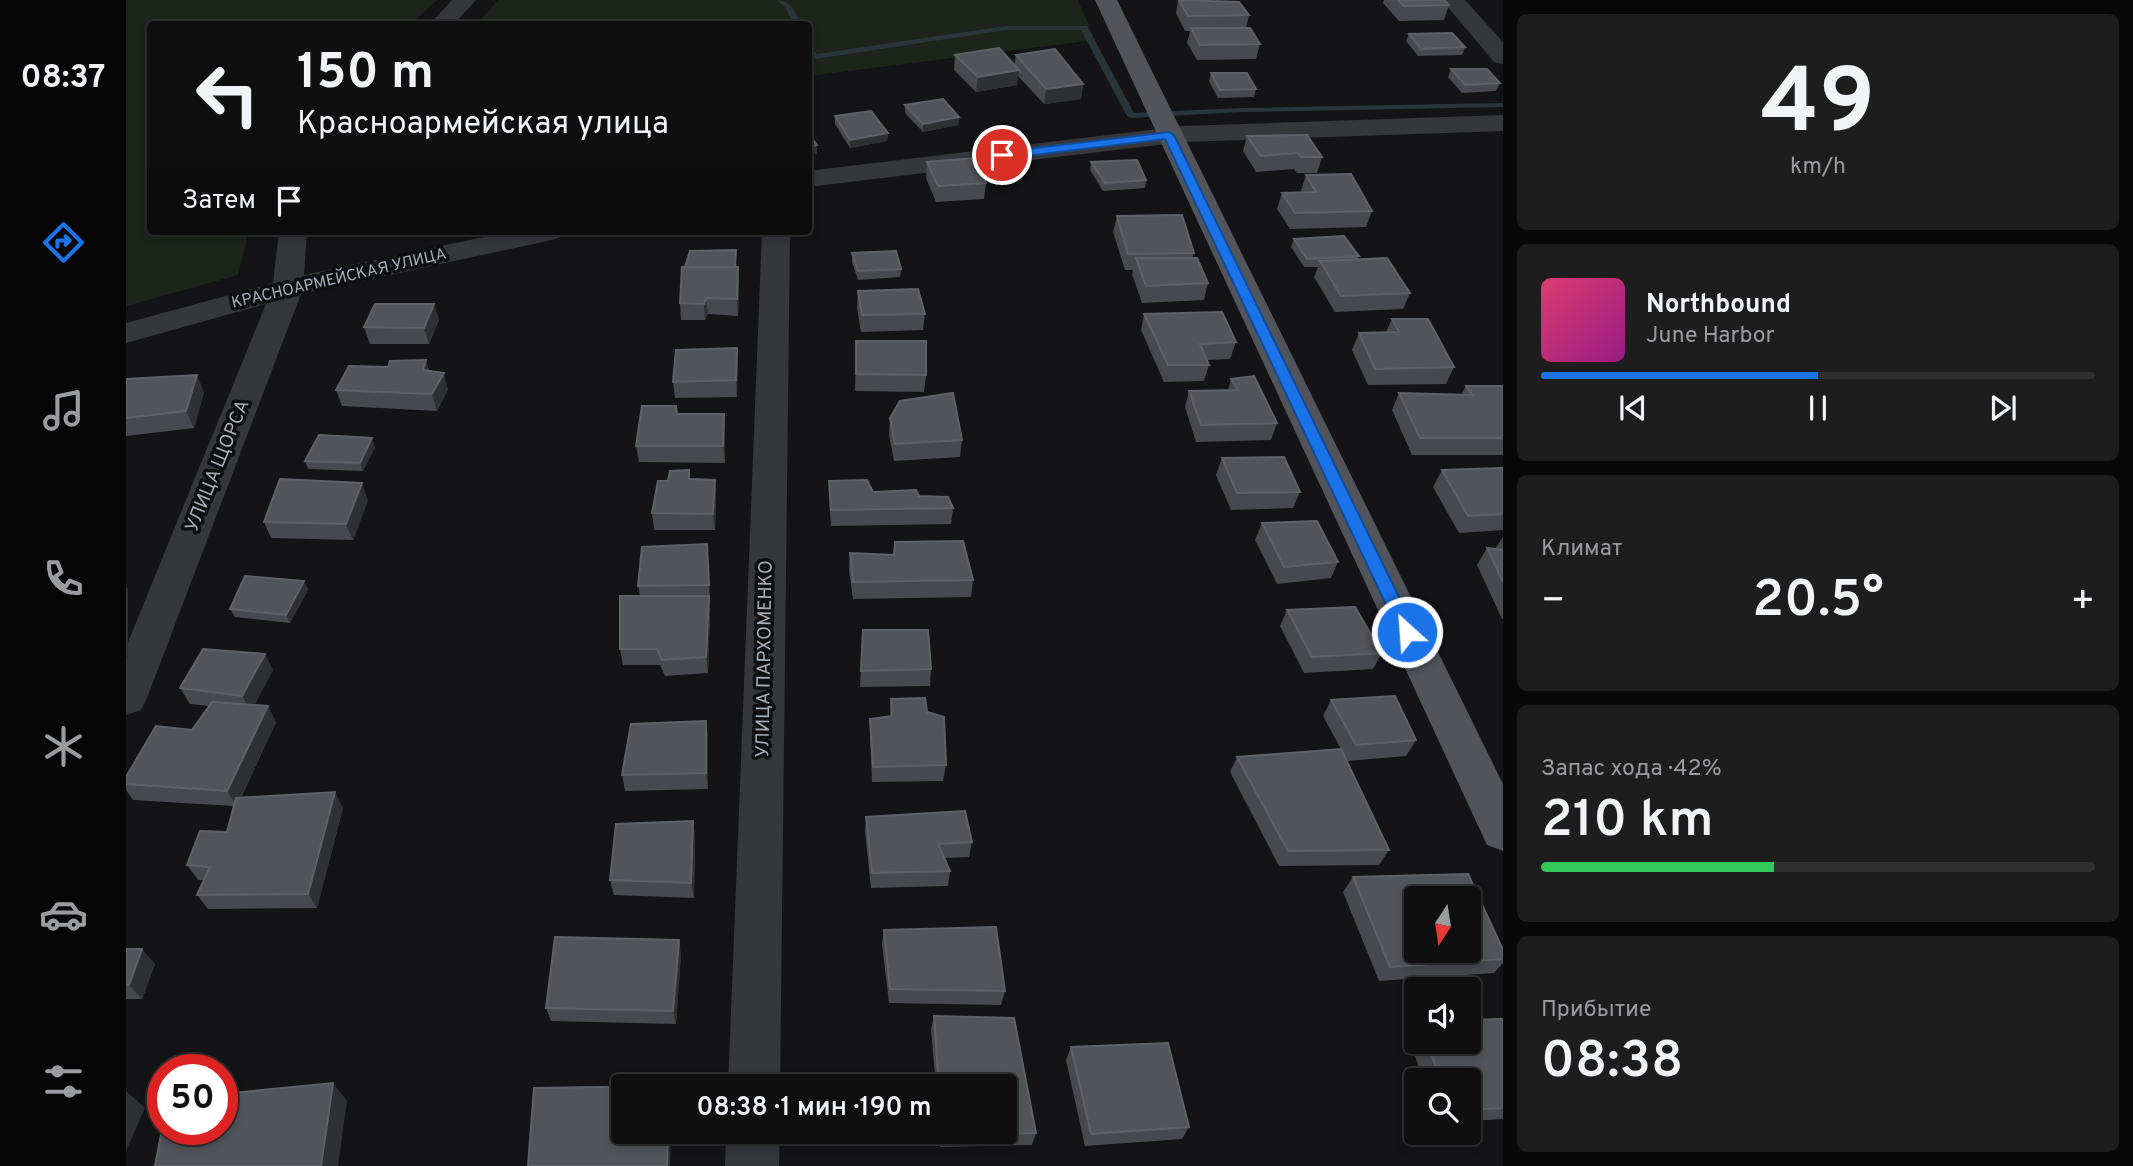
<!DOCTYPE html>
<html lang="ru">
<meta charset="utf-8">
<style>
:root{--surface:#0f0f10;--page:#1d1d1e;--text:#f1f3f6;--muted:#9b9c9f;--line:#2f2f30;--accent:#1a73e8}
body{margin:0;font-family:Overpass,sans-serif;background:var(--page);color:var(--text);height:100vh;display:flex;flex-direction:column;font-size:26px;white-space:nowrap}
*{box-sizing:border-box;margin:0}
p{font-size:23px;color:var(--muted)}
.icon{flex:none;width:38px;height:38px;fill:none;stroke:currentColor;stroke-width:2;stroke-linecap:round;stroke-linejoin:round}
.map{position:relative;flex:1;overflow:hidden}
.drawer{display:flex;flex-direction:column;gap:14px;padding:14px;background:#080809;width:630px}
.drawer>*{flex:none}
.hud{position:absolute;left:21px;top:21px;width:665px;height:214px;border-radius:7px;box-shadow:0 4px 10px #0003,0 0 0 2px var(--line);background:#0f0f10;color:var(--text);overflow:hidden}
.needle{width:46px;rotate:192deg}
.buttons{position:absolute;left:1278px;top:886px;display:grid;gap:14px}
.buttons a{display:grid;place-items:center;width:77px;height:77px;border-radius:7px;background:var(--surface);box-shadow:0 4px 10px #0003,0 0 0 2px var(--line);font-size:35px}
.speed{position:absolute;left:21px;top:1054px;display:flex;gap:14px;font-size:35px;font-weight:700;text-align:center}
.speed>*{display:grid;place-content:center;width:91px;height:91px;border-radius:50%;background:var(--surface);box-shadow:0 4px 10px #0003,0 0 0 2px var(--line);line-height:1}
.speed .limit{border:10px solid #d22;background:#fff;color:#111}
.pin{position:absolute;display:grid;place-items:center;width:60px;height:60px;color:#fff;margin:-30px;border:4px solid #fff;border-radius:50%;box-shadow:0 2px 7px #0007}
.me{position:absolute;width:77px;margin:-38px;rotate:334deg;stroke-linejoin:round;filter:drop-shadow(0 0 5px #0008)}
.turn{display:flex;align-items:center;gap:24px;height:147px;padding:0 35px;font-size:32px}
.turn .icon{width:91px;height:91px;stroke-width:2.5}
.turn b{display:block;font-size:49px;line-height:60px}
.then{display:flex;align-items:center;height:66px;padding:0 35px;background:#0003;gap:14px;font-size:26px}
.big{font-size:52px;font-weight:600;line-height:1.1}
.drawer .widget{flex:1;display:flex;flex-direction:column;justify-content:center;gap:10px;min-width:0;padding:0 24px;border-radius:10px;background:var(--page)}
.drawer .dial{align-items:center;gap:0}
.dial b{font-size:91px;line-height:1}
.song{display:flex;align-items:center;gap:21px}
.cover{width:84px;height:84px;border-radius:10px;background:linear-gradient(135deg,hsl(340 70% 55%),hsl(310 70% 35%))}
.played{height:7px;border-radius:4px;background:linear-gradient(90deg,var(--accent) 50%,var(--line) 50%)}
.keys{display:flex;justify-content:space-around;direction:ltr}
.heat{display:flex;justify-content:space-between;align-items:center;font-size:38px;direction:ltr}
.charge{height:10px;border-radius:5px;background:linear-gradient(90deg,#34c759 42%,var(--line) 0)}
.trip{position:absolute;left:485px;top:1074px;width:406px;height:70px;border-radius:7px;background:var(--surface);box-shadow:0 4px 10px #0003,0 0 0 2px var(--line);font-weight:600;line-height:70px;text-align:center}
main{display:flex;flex:1;min-height:0}
.menu{display:flex;flex-direction:column;width:126px;justify-content:space-around;align-items:center;background:#060606;color:var(--muted)}
.menu .icon{width:49px;height:49px}
.menu .selected{color:var(--accent)}
.menu b{font-size:32px;color:var(--text)}
.map>svg:first-child{display:block}
.green{fill:#1c241c}
.lines{fill:none;stroke-linecap:round;stroke-linejoin:round}
.stream{fill:#2a353a;fill-rule:evenodd}
.minor{fill:#35373b;fill-rule:evenodd}
.major{fill:#51545a;fill-rule:evenodd}
.wall{fill:#47494e}
.shaded-wall{fill:#2e3033}
.building{fill:#515459;stroke:#5e6268;stroke-width:2;fill-rule:evenodd}
.route{fill:#1a73e8;stroke:#114b97;stroke-width:2}
.labels{text-anchor:middle;dominant-baseline:central;stroke-width:7;stroke-linejoin:round;paint-order:stroke}
.far-street-label{font-size:16px;fill:#a5adb7;stroke:#0f0f11}
.street-label{font-size:19px;fill:#a5adb7;stroke:#0f0f11}
</style>
<main>
<nav class="menu">
<b>08:37</b>
<svg class="icon selected" aria-label="directions" viewBox="0 0 24 24"><path d="M12 3l9 9-9 9-9-9zM9 14v-3h6M13 9l2 2-2 2"/></svg>
<svg class="icon" aria-label="music" viewBox="0 0 24 24"><path d="M9 18V5l10-2v13"/><circle cx="6" cy="18" r="3"/><circle cx="16" cy="16" r="3"/></svg>
<svg class="icon" aria-label="phone" viewBox="0 0 24 24"><path d="M5 4h4l2 5-3 2q2 4 5 5l2-3 5 2v4C11 20 4 13 5 4z"/></svg>
<svg class="icon" aria-label="climate" viewBox="0 0 24 24"><path d="M12 3v18M4 7l16 10M4 17L20 7"/></svg>
<svg class="icon" aria-label="car" viewBox="0 0 24 24"><path d="M5 17H2v-5l4-1 3-4h7l3 4 3 1v5h-3M9 17h6M6 11h13"/><circle cx="7" cy="17" r="2"/><circle cx="17" cy="17" r="2"/></svg>
<svg class="icon" aria-label="filters" viewBox="0 0 24 24"><path d="M4 7h16M4 17h16"/><circle cx="9" cy="7" r="2"/><circle cx="15" cy="17" r="2"/></svg>
</nav>
<div class="map">
<svg width="1377" height="1166" viewBox="0 0 1377 1166">
<rect width="100%" height="100%" fill="#141416"/>
<!-- green -->
<g class="green">
<polygon points="0,0 311,0 285,24 24,24 24,231 123,231 112,275 0,306"/>
<polygon points="372,0 952,0 969,40 683,76 682,24 351,24"/>
</g>
<g class="lines">
<!-- stream -->
<g class="stream">
<path d="M650,0C665,0 670,12 674,24H668L659,7Z"/>
<polygon points="880,26 961,26 1008,113 1115,108 1377,103 1377,107 1115,112 1005,118 1001,116 955,30 880,30 689,59 682,53 682,44 691,54"/>
</g>
<!-- minor -->
<g class="minor">
<polygon points="326,0 350,0 328,24 304,24"/>
<polygon points="1316,0 1339,0 1377,42 1377,64 1368,62"/>
<polygon points="1377,115 1377,131 1057,142 682,187 682,171 1057,126"/>
<polygon points="153,231 181,231 178,275 386,231 440,231 436,237 426,240 175,294 21,698 15,710 0,715 0,647 140,304 0,343 0,323 147,283"/>
<polygon points="636,231 664,231 654,1087 602,1087"/>
<polygon points="600,1132 654,1132 653,1166 599,1166"/>
</g>
<!-- major -->
<polygon class="major" points="969,0 991,0 1377,784 1377,851 1361,845"/>
</g>
<!-- wall -->
<g class="wall">
<polygon points="1052,0 1079,0 1123,15 1120,28 1134,44 1130,59 1071,60 1061,43 1064,31 1059,31 1050,13"/>
<polygon points="1258,0 1318,0 1323,5 1318,20 1273,21 1257,3"/>
<polygon points="1283,34 1339,47 1336,55 1292,56 1280,41"/>
<polygon points="829,55 888,65 890,55 957,84 955,99 918,104 892,76 891,85 850,92 828,70"/>
<polygon points="1325,69 1374,83 1370,91 1336,93 1322,77"/>
<polygon points="1085,73 1130,89 1128,97 1092,98 1083,81"/>
<polygon points="779,105 833,117 832,125 797,132 779,113"/>
<polygon points="709,116 762,133 761,141 724,148 709,124"/>
<polygon points="1121,136 1196,157 1191,173 1171,173 1168,169 1130,172 1117,151"/>
<polygon points="801,162 860,183 858,199 810,202 800,178"/>
<polygon points="965,162 1020,180 1019,188 977,191 964,170"/>
<polygon points="1180,175 1246,211 1240,227 1164,229 1151,209 1156,193 1176,192 1175,191"/>
<polygon points="991,216 1068,253 1066,258 1082,283 1078,300 1016,303 1006,274 1007,270 999,270 987,232"/>
<polygon points="1168,239 1233,256 1232,259 1284,293 1277,309 1209,312 1188,277 1192,267 1178,267 1165,247"/>
<polygon points="610,250 610,267 612,267 613,284 612,316 582,314 579,320 555,320 554,303 559,267"/>
<polygon points="726,253 775,269 774,277 732,280 726,262"/>
<polygon points="732,291 799,314 797,330 735,332 731,308"/>
<polygon points="308,304 313,320 303,344 244,344 238,327"/>
<polygon points="1018,314 1110,342 1104,359 1081,360 1083,365 1078,381 1038,382 1015,330"/>
<polygon points="1266,319 1328,367 1320,384 1242,385 1226,350 1233,333 1260,332"/>
<polygon points="730,341 800,375 798,392 729,391"/>
<polygon points="611,348 611,397 549,398 547,382"/>
<polygon points="300,360 303,371 322,389 311,411 216,406 210,390 262,367"/>
<polygon points="0,379 78,392 68,428 0,436"/>
<polygon points="1105,379 1151,423 1145,440 1070,442 1059,407 1063,391 1102,390"/>
<polygon points="1340,386 1377,386 1377,455 1286,455 1266,410 1273,393 1335,395"/>
<polygon points="551,414 598,414 599,431 599,463 513,462 510,446"/>
<polygon points="764,418 836,440 834,457 768,461 763,435"/>
<polygon points="249,447 237,471 182,469 179,461"/>
<polygon points="1096,458 1174,492 1167,508 1105,510 1090,475"/>
<polygon points="1377,468 1377,530 1333,533 1307,487 1316,470"/>
<polygon points="563,470 564,479 589,480 590,497 589,530 528,530 526,513 542,481"/>
<polygon points="703,481 747,492 793,496 827,508 825,524 705,526 703,498"/>
<polygon points="242,500 227,540 145,538 138,522"/>
<polygon points="1136,523 1212,562 1205,578 1151,584 1129,540"/>
<polygon points="1377,537 1377,619 1376,619 1351,565 1361,548 1369,549"/>
<polygon points="724,553 847,580 845,597 727,599 723,570"/>
<polygon points="582,561 584,601 583,601 584,612 582,673 539,676 534,665 497,665 494,649 514,596 512,586"/>
<polygon points="178,581 182,590 164,623 109,617 104,609"/>
<polygon points="1161,610 1256,653 1247,669 1178,673 1154,626"/>
<polygon points="737,630 805,669 804,686 734,687"/>
<polygon points="147,670 128,705 150,722 115,798 217,808 191,908 82,909 71,895 78,880 72,880 61,865 101,832 108,806 7,800 0,790 0,777 66,730 83,706 64,704 54,688"/>
<polygon points="765,699 801,712 820,765 817,781 746,782 744,735 744,719 764,716"/>
<polygon points="1205,700 1290,740 1280,756 1221,761 1263,850 1253,865 1153,866 1104,772 1111,757 1215,749 1197,716"/>
<polygon points="580,721 582,737 582,789 499,791 496,775"/>
<polygon points="740,817 846,842 843,857 818,858 824,871 822,886 745,888 739,832"/>
<polygon points="567,821 569,837 568,898 488,895 484,880"/>
<polygon points="1227,877 1377,950 1377,963 1368,973 1253,981 1217,892"/>
<polygon points="758,930 879,991 875,1005 763,1003 756,944"/>
<polygon points="0,949 29,964 16,999 0,999"/>
<polygon points="555,954 550,1024 425,1021 420,1008"/>
<polygon points="808,1016 888,1018 910,1133 906,1145 814,1147 813,1132 878,1132 878,1087 810,1087 805,1030"/>
<polygon points="1377,1019 1377,1119 1342,1121 1342,1080 1298,1080 1281,1035 1290,1025 1290,1041 1342,1041"/>
<polygon points="945,1047 1063,1127 1056,1139 959,1146 940,1060"/>
</g>
<!-- shaded-wall -->
<g class="shaded-wall">
<polygon points="893,70 891,85 850,92 852,77"/>
<polygon points="957,84 955,99 918,104 920,89"/>
<polygon points="833,117 832,125 797,132 797,124"/>
<polygon points="762,133 761,141 724,148 724,140"/>
<polygon points="691,145 691,154 682,155 682,147"/>
<polygon points="612,267 613,284 612,316 611,299"/>
<polygon points="580,298 582,314 579,320 578,304"/>
<polygon points="308,304 313,320 303,344 298,328"/>
<polygon points="611,348 612,365 611,397 610,380"/>
<polygon points="300,360 305,377 297,370"/>
<polygon points="318,373 322,389 311,411 306,394"/>
<polygon points="71,375 78,392 68,428 60,411"/>
<polygon points="598,414 599,431 599,463 597,446"/>
<polygon points="246,438 249,447 237,471 234,463"/>
<polygon points="589,480 590,497 589,530 587,514"/>
<polygon points="236,483 242,500 227,540 220,524"/>
<polygon points="178,581 182,590 164,623 160,615"/>
<polygon points="0,586 2,589 2,657 0,658"/>
<polygon points="583,596 584,612 582,673 580,657"/>
<polygon points="139,654 147,670 125,712 116,696"/>
<polygon points="142,706 150,722 111,806 101,791"/>
<polygon points="580,721 582,737 582,789 580,773"/>
<polygon points="209,792 217,808 191,908 182,894"/>
<polygon points="567,821 569,837 568,898 565,883"/>
<polygon points="553,940 555,954 550,1024 547,1011"/>
<polygon points="16,949 29,964 16,999 3,985"/>
<polygon points="207,1083 221,1101 212,1166 195,1166"/>
<polygon points="0,1091 19,1108 0,1151"/>
<polygon points="542,1132 545,1132 544,1166 541,1166"/>
</g>
<!-- building -->
<g class="building">
<polygon points="1053,0 1113,2 1123,15 1062,16"/>
<polygon points="1272,0 1318,0 1323,5 1278,6"/>
<polygon points="1065,28 1124,28 1134,44 1074,45"/>
<polygon points="1326,33 1339,47 1295,49 1283,34"/>
<polygon points="873,48 893,70 852,77 829,55"/>
<polygon points="929,49 957,84 920,89 890,55"/>
<polygon points="1325,69 1361,69 1374,83 1339,85"/>
<polygon points="1085,73 1121,73 1130,89 1094,90"/>
<polygon points="817,99 833,117 797,124 779,105"/>
<polygon points="745,111 762,133 724,140 709,116"/>
<polygon points="682,134 691,145 682,147"/>
<polygon points="1181,135 1196,157 1175,157 1172,153 1135,156 1121,136"/>
<polygon points="851,158 860,183 812,186 801,162"/>
<polygon points="1011,160 1020,180 979,183 965,162"/>
<polygon points="1225,174 1246,211 1169,213 1156,193 1190,192 1180,175"/>
<polygon points="1056,215 1068,253 1002,254 991,216"/>
<polygon points="1218,236 1233,256 1181,259 1168,239"/>
<polygon points="610,250 609,267 559,267 564,251"/>
<polygon points="770,251 775,269 732,271 726,253"/>
<polygon points="1010,258 1071,258 1082,283 1020,286"/>
<polygon points="1261,258 1284,293 1215,296 1194,261"/>
<polygon points="556,267 612,267 611,299 580,298 578,304 554,303"/>
<polygon points="792,289 799,314 736,315 732,291"/>
<polygon points="249,304 308,304 298,328 238,327"/>
<polygon points="1096,312 1110,342 1074,344 1083,365 1042,365 1018,314"/>
<polygon points="1266,319 1302,319 1328,367 1249,369 1233,333 1273,332"/>
<polygon points="730,341 800,341 800,375 730,374"/>
<polygon points="611,348 610,380 547,382 550,350"/>
<polygon points="300,360 297,370 318,373 306,394 210,390 223,366 262,367 264,361"/>
<polygon points="71,375 60,411 0,418 0,379"/>
<polygon points="1128,376 1151,423 1075,425 1063,391 1112,390 1105,379"/>
<polygon points="1340,386 1377,386 1377,438 1294,438 1273,393 1346,395"/>
<polygon points="827,393 836,440 769,444 764,418 774,401"/>
<polygon points="516,406 550,406 551,414 598,414 597,446 510,446"/>
<polygon points="193,435 246,438 234,463 179,461"/>
<polygon points="1158,457 1174,492 1111,493 1096,458"/>
<polygon points="1377,468 1377,514 1342,516 1316,470"/>
<polygon points="563,470 563,479 589,480 587,514 526,513 532,481 542,481 544,471"/>
<polygon points="154,479 236,483 220,524 138,522"/>
<polygon points="741,480 747,492 790,490 793,496 822,497 827,508 705,510 703,481"/>
<polygon points="1191,521 1212,562 1158,567 1136,523"/>
<polygon points="837,541 847,580 727,582 724,553 768,555 769,542"/>
<polygon points="581,544 583,585 512,586 516,547"/>
<polygon points="1361,548 1377,550 1377,582"/>
<polygon points="119,576 178,581 160,615 104,609"/>
<polygon points="494,596 583,596 580,657 536,660 531,649 494,649"/>
<polygon points="1229,607 1256,653 1186,657 1161,610"/>
<polygon points="737,630 802,630 805,669 735,671"/>
<polygon points="77,649 139,654 116,696 54,688"/>
<polygon points="1269,696 1290,740 1230,745 1205,700"/>
<polygon points="799,698 801,712 818,717 820,765 747,767 744,719 766,716 765,699"/>
<polygon points="86,702 142,706 101,791 0,784 0,777 30,726 66,730"/>
<polygon points="580,721 580,773 496,775 505,724"/>
<polygon points="1215,749 1263,850 1162,851 1111,757"/>
<polygon points="209,792 182,894 71,895 84,867 61,865 74,831 101,832 110,798"/>
<polygon points="839,811 846,842 812,844 824,871 746,873 740,817"/>
<polygon points="567,821 565,883 484,880 490,824"/>
<path d="M1342,874L1377,950V959L1264,967L1227,877ZM1290,898H1342V950H1290Z"/>
<polygon points="870,927 879,991 764,989 758,930"/>
<polygon points="429,937 553,940 547,1011 420,1008"/>
<polygon points="0,949 16,949 3,985 0,985"/>
<polygon points="808,1016 888,1018 910,1133 817,1135 816,1132 878,1132 878,1087 813,1087"/>
<polygon points="1377,1019 1377,1108 1342,1110 1342,1080 1315,1080 1300,1041 1342,1041 1342,1020"/>
<polygon points="1042,1043 1063,1127 965,1134 945,1047"/>
<polygon points="207,1083 195,1166 29,1166 37,1124 37,1129 96,1129 96,1094"/>
<polygon points="543,1086 543,1087 497,1087 497,1132 542,1132 541,1166 402,1166 408,1088"/>
</g>
<!-- route -->
<polygon class="route" points="1043,132 1048,135 1290,632 1287,636 1276,636 1273,632 1039,139 876,159 871,155 876,152"/>
<g class="labels">
<!-- far-street labels -->
<g class="far-street-label">
<text transform="translate(213 279) rotate(-13)">КРАСНОАРМЕЙСКАЯ УЛИЦА</text>
</g>
<!-- street labels -->
<g class="street-label">
<text transform="translate(92 466) rotate(-68)">УЛИЦА ЩОРСА</text>
<text transform="translate(639 659) rotate(-89)">УЛИЦА ПАРХОМЕНКО</text>
</g>
</g>
</svg>
<div class="buttons">
<a><svg class="needle" viewBox="-14 -14 28 28"><path d="M0-13l5 13h-10z" fill="#e53935"/><path d="M0 13l5-13h-10z" fill="#9b9c9f"/></svg></a>
<a><svg class="icon" aria-label="sound" viewBox="0 0 24 24"><path d="M4 9h4l5-4v14l-5-4H4zM17 9q2 3 0 6"/></svg></a>
<a><svg class="icon" aria-label="search" viewBox="0 0 24 24"><circle cx="10" cy="10" r="6"/><path d="M15 15l6 6"/></svg></a>
</div>
<div class="speed"><div class="limit">50</div></div>
<div class="pin" style="left:876px;top:155px;background:#d93025"><svg class="icon" aria-label="arrive" viewBox="0 0 24 24"><path d="M6 21V4h12l-3 4 3 4H6"/></svg></div>
<svg class="me" style="left:1281px;top:632px" viewBox="-20 -20 40 40"><circle r="17" fill="#1a73e8" stroke="#fff" stroke-width="3"/><path d="M0-11L8 9 0 5-8 9z" fill="#fff"/></svg>
<div class="trip">08:38 · 1 мин · 190 m</div>
<div class="hud">
<div class="turn"><svg class="icon" aria-label="left" viewBox="0 0 24 24"><path d="M17 20v-9H6M10 6l-5 5 5 5"/></svg><div><b>150 m</b>Красноармейская улица</div></div>
<div class="then">Затем<svg class="icon" aria-label="arrive" viewBox="0 0 24 24"><path d="M6 21V4h12l-3 4 3 4H6"/></svg></div>
</div>
</div>
<section class="drawer">
<div class="widget dial"><b>49</b><p>km/h</p></div>
<div class="widget">
<div class="song"><i class="cover"></i><div><b>Northbound</b><p>June Harbor</p></div></div>
<div class="played"></div>
<div class="keys"><svg class="icon" aria-label="previous" viewBox="0 0 24 24"><path d="M18 5L8 12l10 7zM5 5v14"/></svg><svg class="icon" aria-label="pause" viewBox="0 0 24 24"><path d="M8 5v14M16 5v14"/></svg><svg class="icon" aria-label="next" viewBox="0 0 24 24"><path d="M6 5l10 7-10 7zM19 5v14"/></svg></div>
</div>
<div class="widget"><p>Климат</p>
<div class="heat"><a>−</a><b class="big">20.5°</b><a>+</a></div>
</div>
<div class="widget"><p>Запас хода · 42%</p><b class="big">210 km</b><div class="charge"></div></div>
<div class="widget"><p>Прибытие</p><b class="big">08:38</b></div>
</section>
</main>
